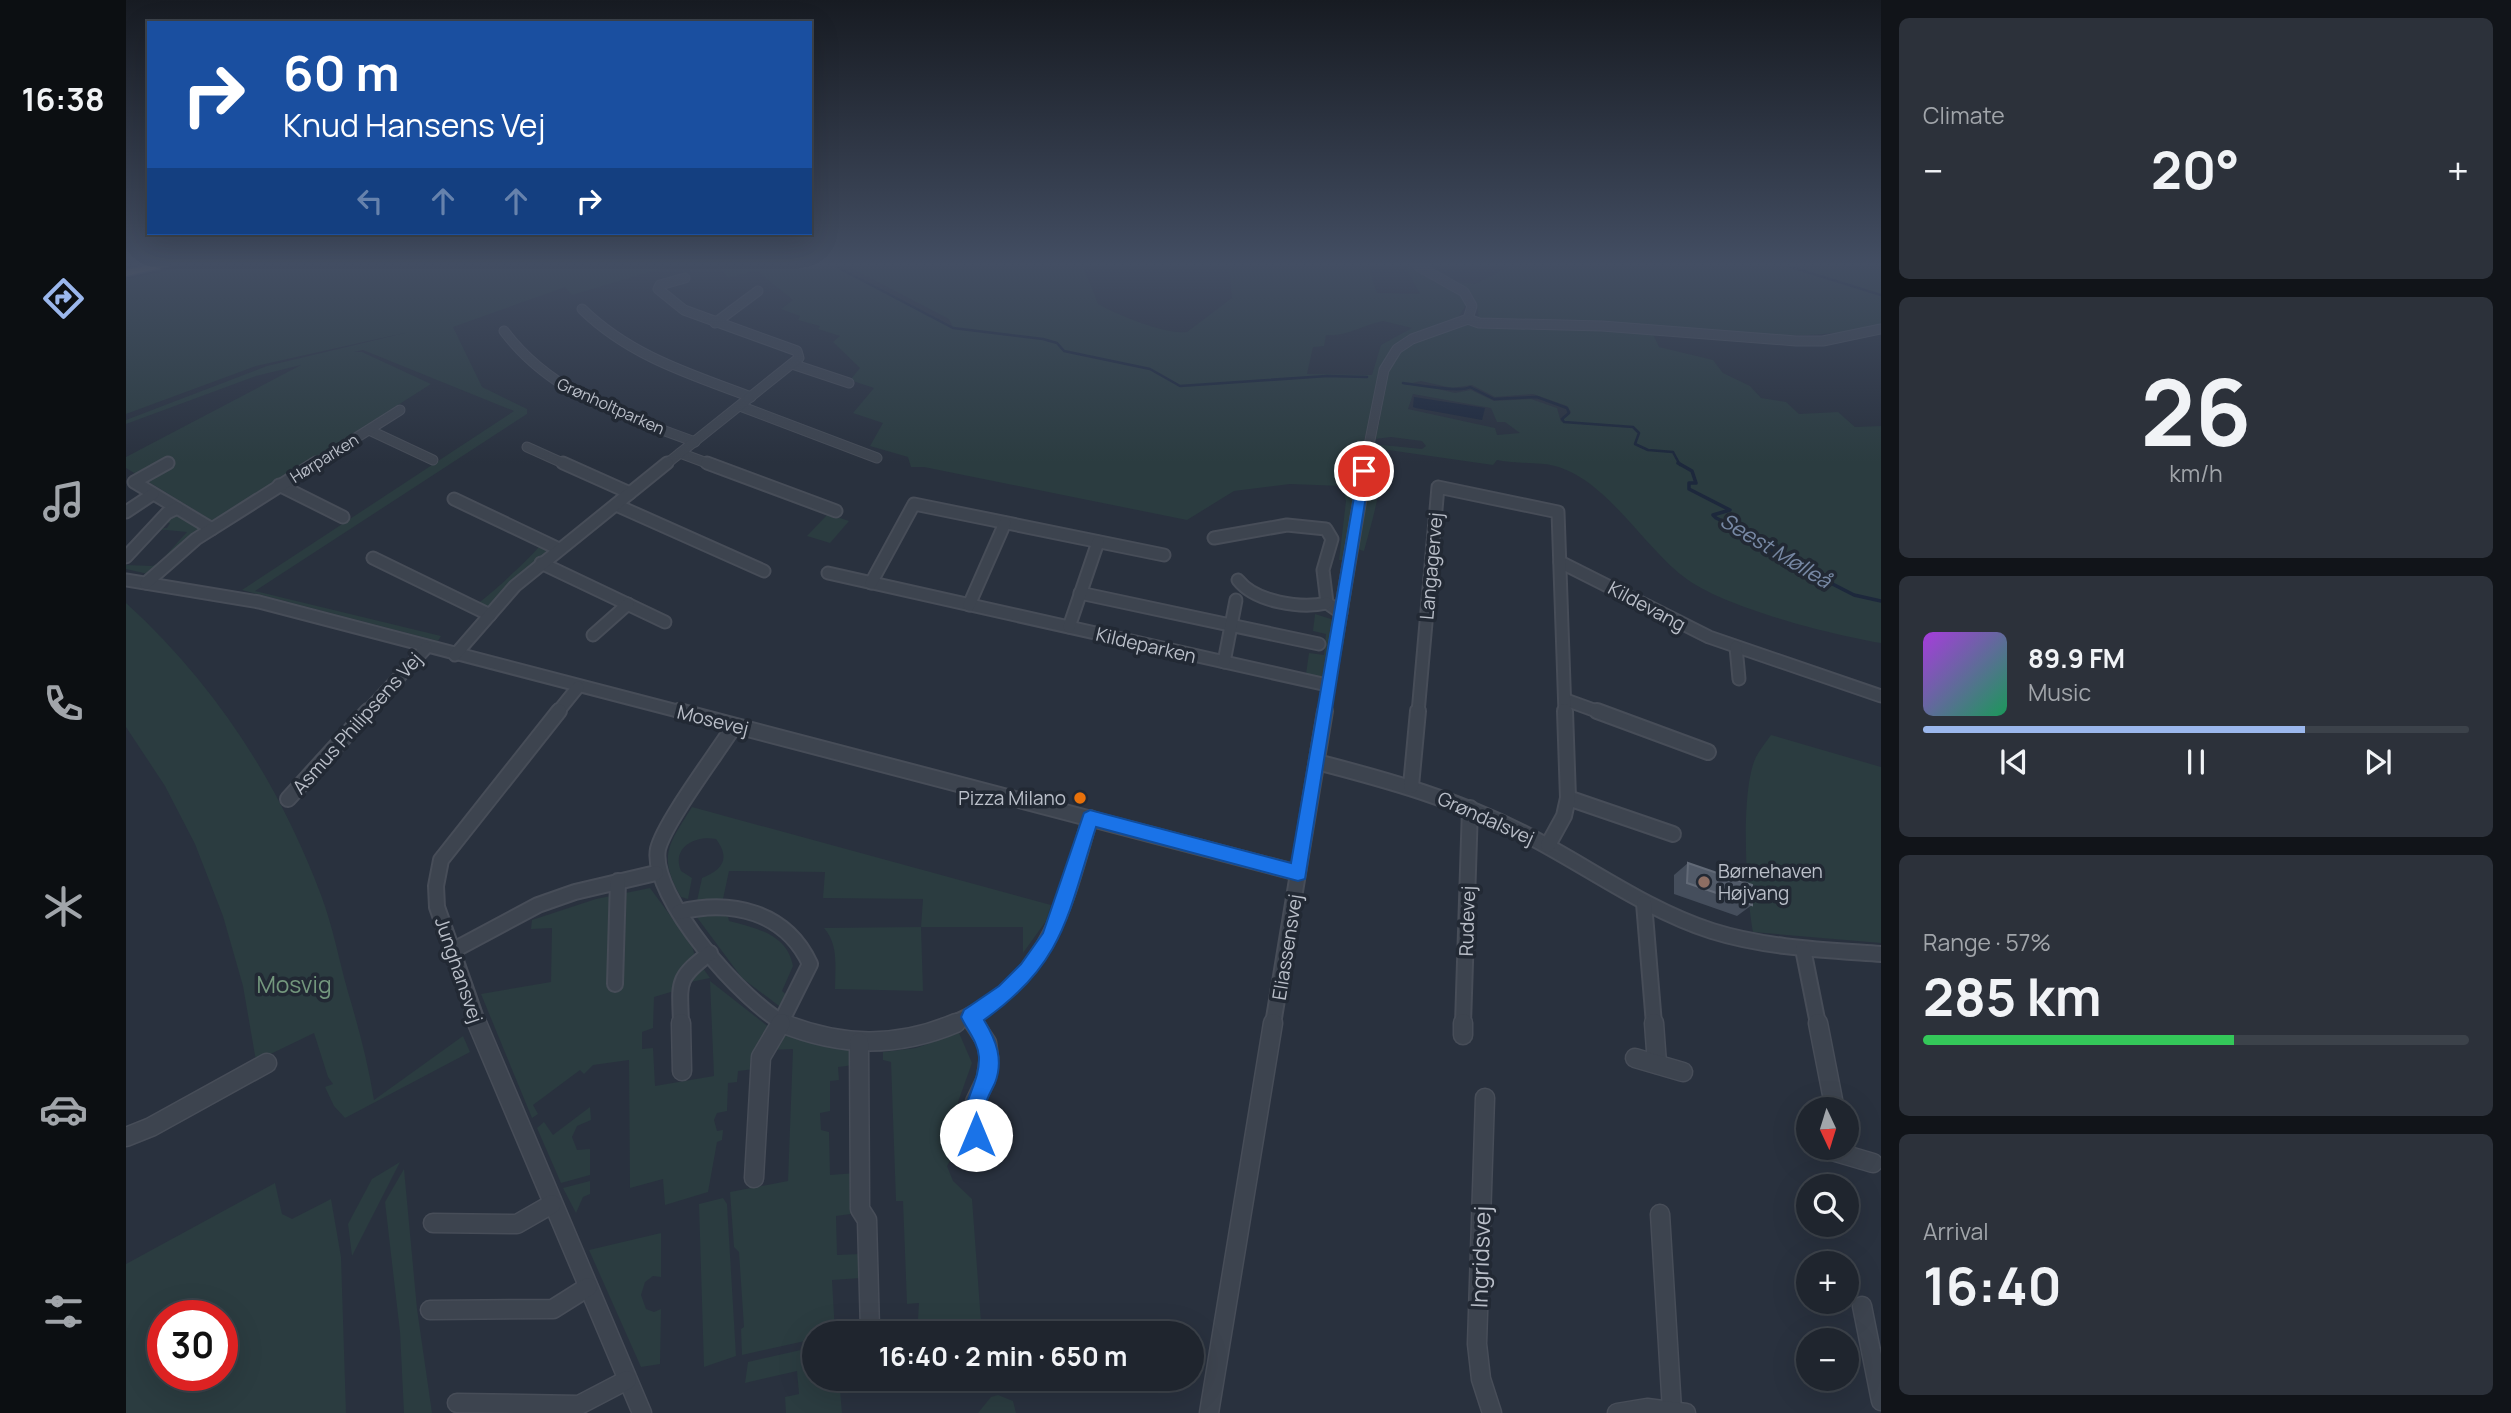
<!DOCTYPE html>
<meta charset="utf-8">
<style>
:root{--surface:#1f252e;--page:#2c313a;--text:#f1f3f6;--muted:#a1a5aa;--line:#3c424a;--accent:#9bb7ec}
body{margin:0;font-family:Manrope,sans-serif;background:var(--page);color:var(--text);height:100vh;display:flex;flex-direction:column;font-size:26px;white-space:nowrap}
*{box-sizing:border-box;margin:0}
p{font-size:23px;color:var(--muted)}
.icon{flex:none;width:38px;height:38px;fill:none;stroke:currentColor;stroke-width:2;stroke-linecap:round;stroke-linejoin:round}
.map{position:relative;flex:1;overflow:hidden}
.sheet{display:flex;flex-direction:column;gap:18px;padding:18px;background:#111419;width:630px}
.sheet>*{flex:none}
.banner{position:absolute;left:21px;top:21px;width:665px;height:214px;border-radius:0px;box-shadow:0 7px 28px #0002,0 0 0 2px var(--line);background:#1a4fa0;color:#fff;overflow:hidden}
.needle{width:46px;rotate:176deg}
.tools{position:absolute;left:1670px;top:1097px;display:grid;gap:14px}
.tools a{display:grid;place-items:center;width:63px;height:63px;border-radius:50%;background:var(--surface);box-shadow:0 7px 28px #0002,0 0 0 2px var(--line);font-size:35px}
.speed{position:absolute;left:21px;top:1300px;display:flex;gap:14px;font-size:35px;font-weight:700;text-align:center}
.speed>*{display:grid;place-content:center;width:91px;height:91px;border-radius:50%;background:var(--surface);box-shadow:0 7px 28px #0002,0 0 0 2px var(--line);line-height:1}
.speed .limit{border:10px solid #d22;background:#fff;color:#111}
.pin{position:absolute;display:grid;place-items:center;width:60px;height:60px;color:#fff;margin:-30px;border:4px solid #fff;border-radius:50%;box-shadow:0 2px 7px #0007}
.me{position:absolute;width:77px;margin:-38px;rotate:0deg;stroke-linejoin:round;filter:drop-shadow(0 0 5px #0008)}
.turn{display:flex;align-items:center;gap:24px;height:147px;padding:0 21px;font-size:32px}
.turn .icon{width:91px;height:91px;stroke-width:2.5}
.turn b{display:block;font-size:49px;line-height:60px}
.lanes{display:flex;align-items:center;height:66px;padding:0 21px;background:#0003;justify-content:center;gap:35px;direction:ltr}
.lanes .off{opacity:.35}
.big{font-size:52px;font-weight:700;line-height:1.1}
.sheet .tile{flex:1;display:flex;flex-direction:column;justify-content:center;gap:10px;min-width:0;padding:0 24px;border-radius:10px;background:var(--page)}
.sheet .dial{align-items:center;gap:0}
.dial b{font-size:91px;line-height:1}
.song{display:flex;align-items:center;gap:21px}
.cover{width:84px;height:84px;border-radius:10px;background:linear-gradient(135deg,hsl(280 70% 55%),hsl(150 70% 35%))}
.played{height:7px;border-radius:4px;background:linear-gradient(90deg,var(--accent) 70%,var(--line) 70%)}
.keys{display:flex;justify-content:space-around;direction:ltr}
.heat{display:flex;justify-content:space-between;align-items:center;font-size:38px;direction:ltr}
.charge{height:10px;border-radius:5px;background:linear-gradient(90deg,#34c759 57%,var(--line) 0)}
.trip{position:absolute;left:676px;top:1321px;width:402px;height:70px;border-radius:35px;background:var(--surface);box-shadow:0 7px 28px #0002,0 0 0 2px var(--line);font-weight:700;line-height:70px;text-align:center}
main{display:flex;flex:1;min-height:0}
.tab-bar{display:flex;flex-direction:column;width:126px;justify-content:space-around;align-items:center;background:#0c0f12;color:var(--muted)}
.tab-bar .icon{width:49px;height:49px}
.tab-bar .current{color:var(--accent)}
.tab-bar b{font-size:32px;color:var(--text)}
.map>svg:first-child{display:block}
.green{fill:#2b3c40;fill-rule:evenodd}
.water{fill:#1d283c}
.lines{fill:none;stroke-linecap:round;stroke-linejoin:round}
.stream-far1{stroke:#1d283c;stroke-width:2.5}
.stream{stroke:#1d283c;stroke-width:3.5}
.minor-far3-casing{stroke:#474d58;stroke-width:11}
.minor-far2-casing{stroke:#474d58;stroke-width:15}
.minor-far1-casing{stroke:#474d58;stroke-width:18}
.minor-casing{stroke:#474d58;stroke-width:21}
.highway-casing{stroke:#454c56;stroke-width:3}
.minor-far3{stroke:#3d444f;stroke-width:9}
.minor-far2{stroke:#3d444f;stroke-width:11}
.minor-far1{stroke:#3d444f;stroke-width:14}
.minor{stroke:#3d444f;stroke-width:18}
.highway{fill:#746b5b;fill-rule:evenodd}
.wall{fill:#454e5c}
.building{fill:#515a68;stroke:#626a77;stroke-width:2}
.route{fill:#1a73e8;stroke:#114b97;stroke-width:2}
.food-dot{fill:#e8710a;stroke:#222934;stroke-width:2.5}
.education-dot{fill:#8d6e63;stroke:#222934;stroke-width:2.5}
.labels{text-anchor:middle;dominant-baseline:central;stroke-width:7;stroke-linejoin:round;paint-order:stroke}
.far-street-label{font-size:16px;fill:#babfc9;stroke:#222934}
.street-label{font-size:19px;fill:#babfc9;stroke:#222934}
.poi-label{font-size:19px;fill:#babfc9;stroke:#222934;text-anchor:end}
.water-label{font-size:21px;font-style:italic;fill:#7788a4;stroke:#222934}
.near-park-label{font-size:23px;fill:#73977d;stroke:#222934}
.near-street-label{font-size:23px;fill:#babfc9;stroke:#222934}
</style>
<main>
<nav class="tab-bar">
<b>16:38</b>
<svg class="icon current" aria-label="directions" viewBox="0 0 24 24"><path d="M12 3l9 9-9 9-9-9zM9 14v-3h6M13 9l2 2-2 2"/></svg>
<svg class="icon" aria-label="music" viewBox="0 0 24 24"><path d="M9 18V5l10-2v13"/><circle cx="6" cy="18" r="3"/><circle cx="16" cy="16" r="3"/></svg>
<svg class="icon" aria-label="phone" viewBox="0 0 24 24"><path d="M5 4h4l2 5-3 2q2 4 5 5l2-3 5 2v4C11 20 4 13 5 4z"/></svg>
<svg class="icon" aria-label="climate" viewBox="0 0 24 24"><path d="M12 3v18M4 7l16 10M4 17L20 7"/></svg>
<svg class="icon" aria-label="car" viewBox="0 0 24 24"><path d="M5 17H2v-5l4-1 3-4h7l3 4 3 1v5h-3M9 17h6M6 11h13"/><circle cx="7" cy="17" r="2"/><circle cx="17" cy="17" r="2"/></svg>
<svg class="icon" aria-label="filters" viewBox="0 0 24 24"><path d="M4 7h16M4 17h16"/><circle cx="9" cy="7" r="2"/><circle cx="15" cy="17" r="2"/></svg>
</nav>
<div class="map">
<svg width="1755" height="1413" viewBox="0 0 1755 1413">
<rect width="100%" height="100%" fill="#29313e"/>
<!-- green -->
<g class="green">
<polygon points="65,266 544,266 446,295 439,287 327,327 356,387 401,409 401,414 129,591 315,636 312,641 116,590 388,411 237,350 228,352 236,352 305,384 88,522 0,468 0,457 175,365 130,376 0,424 0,420 141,366 283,332 130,366 0,414 0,279"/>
<path d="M591,266H712L827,328L823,319L721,266H957L972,304C992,315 1039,335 1061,332L1106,298L1103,266H1242L1251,293L1294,294L1280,268L1290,267L1338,296L1340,305L1332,318C1300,332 1272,330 1256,366L1260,381L1265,365L1280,345L1345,323L1526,332L1533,347L1587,360L1597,373L1624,386L1635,398L1660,402L1673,414L1712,412L1729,427L1755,426V643C1703,634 1604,609 1562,580C1518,549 1482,480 1429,466C1414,462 1390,464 1371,460L1367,465L1255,449C1258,484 1247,517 1238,551L1231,549L1246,444L1296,449L1300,446L1296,441L1265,437L1249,439L1254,420L1244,417L1238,441L1232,445L1237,451L1220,561L1213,560L1220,501L1216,486L1164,484L1108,491L1061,520L798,467H785L782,457L744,446L757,423L727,413L748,388L724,380L734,368L707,342L714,336L692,329L694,326L672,320L674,316L655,309L667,300L630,270L603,278ZM1257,321L1286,328L1255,345L1246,375L1181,374L1187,347L1198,346L1200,335C1220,337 1237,325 1257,321ZM1295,381L1326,388L1346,385L1369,397L1407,394L1441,406L1445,412L1435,422L1431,408L1405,399L1368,401L1345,390L1329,393L1286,383ZM1287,394L1365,408L1371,422H1379L1394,433L1371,435L1369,428L1282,409Z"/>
<path d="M1384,266H1715L1731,270L1733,266H1755V325C1676,343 1610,334 1531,326C1474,320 1411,322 1353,319L1351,304L1331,282L1350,284Z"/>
<polygon points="47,513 78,531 22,574 0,569 0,565 26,566 33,563 61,532 30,529 41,528 44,523 37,522"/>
<polygon points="702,514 723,521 704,543 681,536"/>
<path d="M414,545L422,548L421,554L366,606L360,608L350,604C357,602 412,551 414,545Z"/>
<path d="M0,603C89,684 153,783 195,895C207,927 213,960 222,992C233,1029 242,1063 248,1100L337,1036L344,1052L219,1118L208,1106L199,1087L207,1084L202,1077L188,1033L130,1061L117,986L97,916L69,844L39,786L0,727Z"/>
<polygon points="1189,614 1208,620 1196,678 1180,674 1183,653 1198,655 1200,634 1187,631"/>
<path d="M1645,735L1755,767V943L1627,932C1620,894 1614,790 1630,757C1634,749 1640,742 1645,735Z"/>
<path d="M566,807L925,905L920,921L897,953V927H795L797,991L709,989C709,968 713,945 698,928L795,927L797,899L697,898L699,872L603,871L597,899L571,901L576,878C596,870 605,859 590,839C570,835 545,847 555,871L566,878L562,899L555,897C531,856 543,844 566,807Z"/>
<polygon points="524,888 566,945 569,957 584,978 549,985 548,991 528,997 527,1028 516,1032 516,1049 527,1048 529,1086 588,1076 584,981 644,1028 629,1069 612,1071 611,1082 602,1083 601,1111 591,1113 588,1120 591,1131 597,1130 596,1140 591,1142 582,1192 539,1205 537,1179 504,1188 503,1060 467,1065 458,1074 454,1070 407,1105 412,1114 406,1118 355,994 425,982 426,928 405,929 406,920 470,899"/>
<path d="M567,912H601L603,921C630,928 661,934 667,966L656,991L664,998L657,1009L616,978Z"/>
<polygon points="653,1032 729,1052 729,1065 712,1067 713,1080 704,1081 704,1111 694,1113 695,1130 703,1132 704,1175 730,1173 732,1213 710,1216 711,1255 734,1254 735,1278 706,1280 709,1333 688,1334 688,1339 616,1355 615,1329 618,1327 613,1252 608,1247 604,1192 662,1181 667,1049 642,1050"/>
<polygon points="833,1033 846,1063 832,1102 835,1141 821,1166 827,1181 846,1199 855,1322 810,1324 810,1333 768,1333 786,1331 792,1319 793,1303 781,1304 777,1201 770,1201 765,1062 757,1060 757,1052 790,1048"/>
<polygon points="464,1107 465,1120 451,1126 446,1137 451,1150 464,1149 464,1175 435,1183 411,1128 418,1122 427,1135"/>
<polygon points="274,1162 226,1256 222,1224 246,1179"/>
<polygon points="278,1169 291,1309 306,1413 278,1413 274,1332 259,1202"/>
<polygon points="464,1181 464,1194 457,1197 450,1213 437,1188"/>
<path d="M149,1183L156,1214L166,1219L205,1199L215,1257L220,1413H0V1264ZM37,1316H96V1376H37Z"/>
<polygon points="597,1198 601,1204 610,1356 578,1367 573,1204"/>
<polygon points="535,1233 535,1277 527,1276 519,1282 515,1295 520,1309 528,1312 535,1309 534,1364 515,1367 463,1250"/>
<polygon points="688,1347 688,1379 713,1379 716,1413 660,1413 659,1397 673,1394 671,1371 619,1383 622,1362"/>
<polygon points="872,1395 887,1401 890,1413 852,1413 865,1397"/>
</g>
<!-- water -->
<polygon class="water" points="1288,397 1359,408 1356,420 1290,408 1287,407"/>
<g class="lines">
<!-- stream-far1 -->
<g class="stream-far1">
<polyline points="709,266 827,328 917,339 931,343 938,351 1024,369 1054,386 1201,376 1241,377"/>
<polyline points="1662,266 1755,295"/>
<path d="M1277,383C1291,385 1335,393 1344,387L1368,399L1411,397L1441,408L1443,413L1436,419L1438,422L1507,427L1513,433L1509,444L1522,450L1547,452L1554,465"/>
</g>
<!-- stream -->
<polyline class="stream" points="1552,463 1566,471 1570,483 1563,483 1563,489 1604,510 1587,515 1590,518 1635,539 1650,555 1728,595 1755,601"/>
<defs>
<g id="minor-far3">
<polyline points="1292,266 1338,292 1346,306 1342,319"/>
<path d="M456,309C504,356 564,374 625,397"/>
<polyline points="589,323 632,291"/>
<path d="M378,331C426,395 497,415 569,442"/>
<polyline points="666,364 723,383"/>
<polyline points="614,406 751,458"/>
<polyline points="243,430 307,460"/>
<polyline points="401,447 441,465"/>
<polyline points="554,453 586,465"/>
<polyline points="39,465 42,463"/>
<polyline points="187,465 274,410"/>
<polyline points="539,465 673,358 671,351 558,310 532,289 534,285 559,278"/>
<polyline points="1239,465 1258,370 1271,349 1286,339 1342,319 1353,323 1476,326 1670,341 1697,341 1755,329"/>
</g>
<g id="minor-far2">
<polyline points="42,463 8,482 86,529"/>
<polyline points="437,463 504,493"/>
<polyline points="581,463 710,511"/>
<polyline points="153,485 217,517"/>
<polyline points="328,499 433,549"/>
<polyline points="490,505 638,571"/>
<polyline points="0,512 27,494"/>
<polyline points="1088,538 1161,525 1200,529 1206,539 1197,570 1201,603 1215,613"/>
<polyline points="0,557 41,513 51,508"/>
<polyline points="247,558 364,615"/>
<polyline points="1434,562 1583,637 1755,696"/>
<polyline points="415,563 539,622"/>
<polyline points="702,573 1201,685"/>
<polyline points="0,580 133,602 559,713"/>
<path d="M1112,580C1129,602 1175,609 1201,603"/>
<polyline points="20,583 70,539 190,463"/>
<polyline points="745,583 788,504 1038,555"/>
<polyline points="954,593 1193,644"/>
<polyline points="843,605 879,523"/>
<polyline points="943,627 972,542"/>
<polyline points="467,635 502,604"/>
<polyline points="1610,647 1613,679"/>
<polyline points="329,655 389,586 541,463"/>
<polyline points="1098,662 1110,600"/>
<polyline points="1440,700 1476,713"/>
<polyline points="240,713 300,648"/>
<polyline points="431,713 452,687"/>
<polyline points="1198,713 1240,463"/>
<polyline points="1292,713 1312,487 1432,512 1439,713"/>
</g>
<g id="minor-far1">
<polyline points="553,711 1172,873"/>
<polyline points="1471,711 1582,752"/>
<path d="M608,726C591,753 538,823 532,849C523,896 619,1005 660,1024"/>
<path d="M1191,762C1261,780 1332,800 1397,833C1460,865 1518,909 1586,931C1640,948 1699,950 1755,954"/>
<polyline points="1285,786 1292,711"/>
<polyline points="1442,798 1547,834"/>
<polyline points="162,799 242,711"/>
<polyline points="1422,845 1438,816 1442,798 1439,711"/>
<polyline points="1518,903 1528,1024"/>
<path d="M553,912C606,899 660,912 684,964L654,1024"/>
<polyline points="1677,949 1692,1024"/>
<polyline points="326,951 412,905 449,892 530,873"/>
<polyline points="489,984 492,881"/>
<polyline points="845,1017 849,1024"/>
<polyline points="352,1024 311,907 310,886 315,860 433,711"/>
<path d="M555,1024C554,983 549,979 584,953"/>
<path d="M826,1024C922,983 938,909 964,818"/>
<polyline points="1147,1024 1199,711"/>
<polyline points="1337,1024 1344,808"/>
</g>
<g id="minor">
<polyline points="351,1023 516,1413"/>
<polyline points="555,1023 556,1071"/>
<path d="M656,1023C715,1047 771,1048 830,1023"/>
<polyline points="848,1023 861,1043 863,1058 860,1079 849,1102 850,1135"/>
<polyline points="1528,1023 1531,1064"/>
<polyline points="1692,1023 1709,1110"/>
<polyline points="1337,1035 1337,1023"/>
<polyline points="733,1042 734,1209 741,1220 744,1330"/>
<polyline points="1509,1058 1557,1072"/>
<polyline points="1359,1098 1351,1344 1355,1379 1366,1413"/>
<polyline points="0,1137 25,1127 141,1063"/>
<polyline points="1696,1148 1747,1163"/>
<polyline points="628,1178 635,1057 655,1023"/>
<polyline points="1534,1214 1546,1410"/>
<polyline points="307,1223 391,1224 426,1204"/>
<polyline points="1736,1306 1755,1401"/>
<polyline points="304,1310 427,1309 462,1287"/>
<polyline points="331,1403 453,1405 501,1380"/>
<polyline points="1083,1413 1147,1023"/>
<polyline points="1491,1413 1521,1408 1560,1413"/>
</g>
<polygon id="highway" points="21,266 43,266 0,276 0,270"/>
</defs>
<!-- minor-far3 casing -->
<use href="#minor-far3" class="minor-far3-casing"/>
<!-- minor-far2 casing -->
<use href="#minor-far2" class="minor-far2-casing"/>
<!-- minor-far1 casing -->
<use href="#minor-far1" class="minor-far1-casing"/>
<!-- minor casing -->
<use href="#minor" class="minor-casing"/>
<!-- highway casing -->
<use href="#highway" class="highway-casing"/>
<!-- minor-far3 -->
<use href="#minor-far3" class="minor-far3"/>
<!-- minor-far2 -->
<use href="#minor-far2" class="minor-far2"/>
<!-- minor-far1 -->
<use href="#minor-far1" class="minor-far1"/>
<!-- minor -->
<use href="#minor" class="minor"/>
<!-- highway -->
<use href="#highway" class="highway"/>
</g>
<!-- wall -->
<polygon class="wall" points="1562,863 1626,905 1611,916 1548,894 1548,875"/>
<!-- building -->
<polygon class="building" points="1562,863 1626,885 1626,905 1561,883"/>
<!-- sky -->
<linearGradient id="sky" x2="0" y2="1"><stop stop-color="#171b22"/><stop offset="0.57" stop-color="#434e63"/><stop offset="1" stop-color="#434e63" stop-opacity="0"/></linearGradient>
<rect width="1755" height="463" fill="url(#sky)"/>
<!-- route -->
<path class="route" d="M1233,468L1244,471L1179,879L1172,881L970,827C942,914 938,964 858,1020C870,1040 878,1060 869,1083C866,1090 861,1097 860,1104C858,1117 863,1129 858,1142L850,1145L843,1142C828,1107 854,1088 853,1057C852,1042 841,1030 835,1017L838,1010L873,986L895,964L917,933L958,813L964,810L1165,863Z"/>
<!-- markers -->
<circle class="food-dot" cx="954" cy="798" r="7"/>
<circle class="education-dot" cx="1578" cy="882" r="7"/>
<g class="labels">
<!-- far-street labels -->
<g class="far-street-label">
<text transform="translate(485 406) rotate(24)">Grønholtparken</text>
<text transform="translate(198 458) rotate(-32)">Hørparken</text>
</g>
<!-- street labels -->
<g class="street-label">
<text transform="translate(1305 566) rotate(-85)">Langagervej</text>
<text transform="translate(1521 606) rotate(28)">Kildevang</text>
<text transform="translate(1020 645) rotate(13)">Kildeparken</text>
<text transform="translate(587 720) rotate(14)">Mosevej</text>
<text transform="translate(231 723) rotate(-48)">Asmus Philipsens Vej</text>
<text transform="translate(1360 818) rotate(24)">Grøndalsvej</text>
<text transform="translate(1341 921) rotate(-88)">Rudevej</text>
<text transform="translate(1161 947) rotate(-81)">Eliassensvej</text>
<text transform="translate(333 970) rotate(71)">Junghansvej</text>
</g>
<!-- poi labels -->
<g class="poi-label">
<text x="940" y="798">Pizza Milano</text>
<text x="1592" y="871" text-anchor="start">Børnehaven<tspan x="1592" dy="22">Højvang</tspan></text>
</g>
<!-- water labels -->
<g class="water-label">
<text transform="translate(1650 550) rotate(31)">Seest Mølleå</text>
</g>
<!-- near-park labels -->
<g class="near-park-label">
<text x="168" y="984">Mosvig</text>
</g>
<!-- near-street labels -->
<g class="near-street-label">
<text transform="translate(1354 1257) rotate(-88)">Ingridsvej</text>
</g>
</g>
</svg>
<div class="tools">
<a><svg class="needle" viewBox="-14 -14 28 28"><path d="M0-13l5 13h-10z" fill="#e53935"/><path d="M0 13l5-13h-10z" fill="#a1a5aa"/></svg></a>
<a><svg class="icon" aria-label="search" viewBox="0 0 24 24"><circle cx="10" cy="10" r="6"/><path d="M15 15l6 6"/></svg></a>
<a>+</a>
<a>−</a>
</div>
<div class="speed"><div class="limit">30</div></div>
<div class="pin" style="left:1238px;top:471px;background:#d93025"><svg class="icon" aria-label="arrive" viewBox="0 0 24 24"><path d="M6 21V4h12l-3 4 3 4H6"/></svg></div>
<svg class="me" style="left:850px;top:1135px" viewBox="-20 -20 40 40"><circle r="19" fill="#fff"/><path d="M0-13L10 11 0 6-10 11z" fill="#1a73e8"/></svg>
<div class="trip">16:40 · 2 min · 650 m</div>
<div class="banner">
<div class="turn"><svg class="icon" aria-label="right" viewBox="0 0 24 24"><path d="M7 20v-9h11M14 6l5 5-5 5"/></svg><div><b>60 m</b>Knud Hansens Vej</div></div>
<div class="lanes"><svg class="icon off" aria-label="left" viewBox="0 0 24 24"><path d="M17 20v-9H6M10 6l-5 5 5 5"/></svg><svg class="icon off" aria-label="ahead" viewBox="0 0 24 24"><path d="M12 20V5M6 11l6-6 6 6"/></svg><svg class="icon off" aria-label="ahead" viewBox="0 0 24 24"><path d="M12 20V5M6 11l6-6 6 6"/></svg><svg class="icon" aria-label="right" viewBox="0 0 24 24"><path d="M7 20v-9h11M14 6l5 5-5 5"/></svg></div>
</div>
</div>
<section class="sheet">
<div class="tile"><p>Climate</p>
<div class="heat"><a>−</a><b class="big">20°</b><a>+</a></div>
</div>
<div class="tile dial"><b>26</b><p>km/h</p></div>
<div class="tile">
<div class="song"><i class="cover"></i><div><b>89.9 FM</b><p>Music</p></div></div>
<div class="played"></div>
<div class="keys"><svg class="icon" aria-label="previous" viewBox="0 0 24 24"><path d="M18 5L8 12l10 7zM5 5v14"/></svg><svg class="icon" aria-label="pause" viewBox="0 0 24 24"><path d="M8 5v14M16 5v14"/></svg><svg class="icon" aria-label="next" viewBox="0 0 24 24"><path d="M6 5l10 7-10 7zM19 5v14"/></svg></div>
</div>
<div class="tile"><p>Range · 57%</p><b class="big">285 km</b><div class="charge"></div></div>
<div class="tile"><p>Arrival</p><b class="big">16:40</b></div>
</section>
</main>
